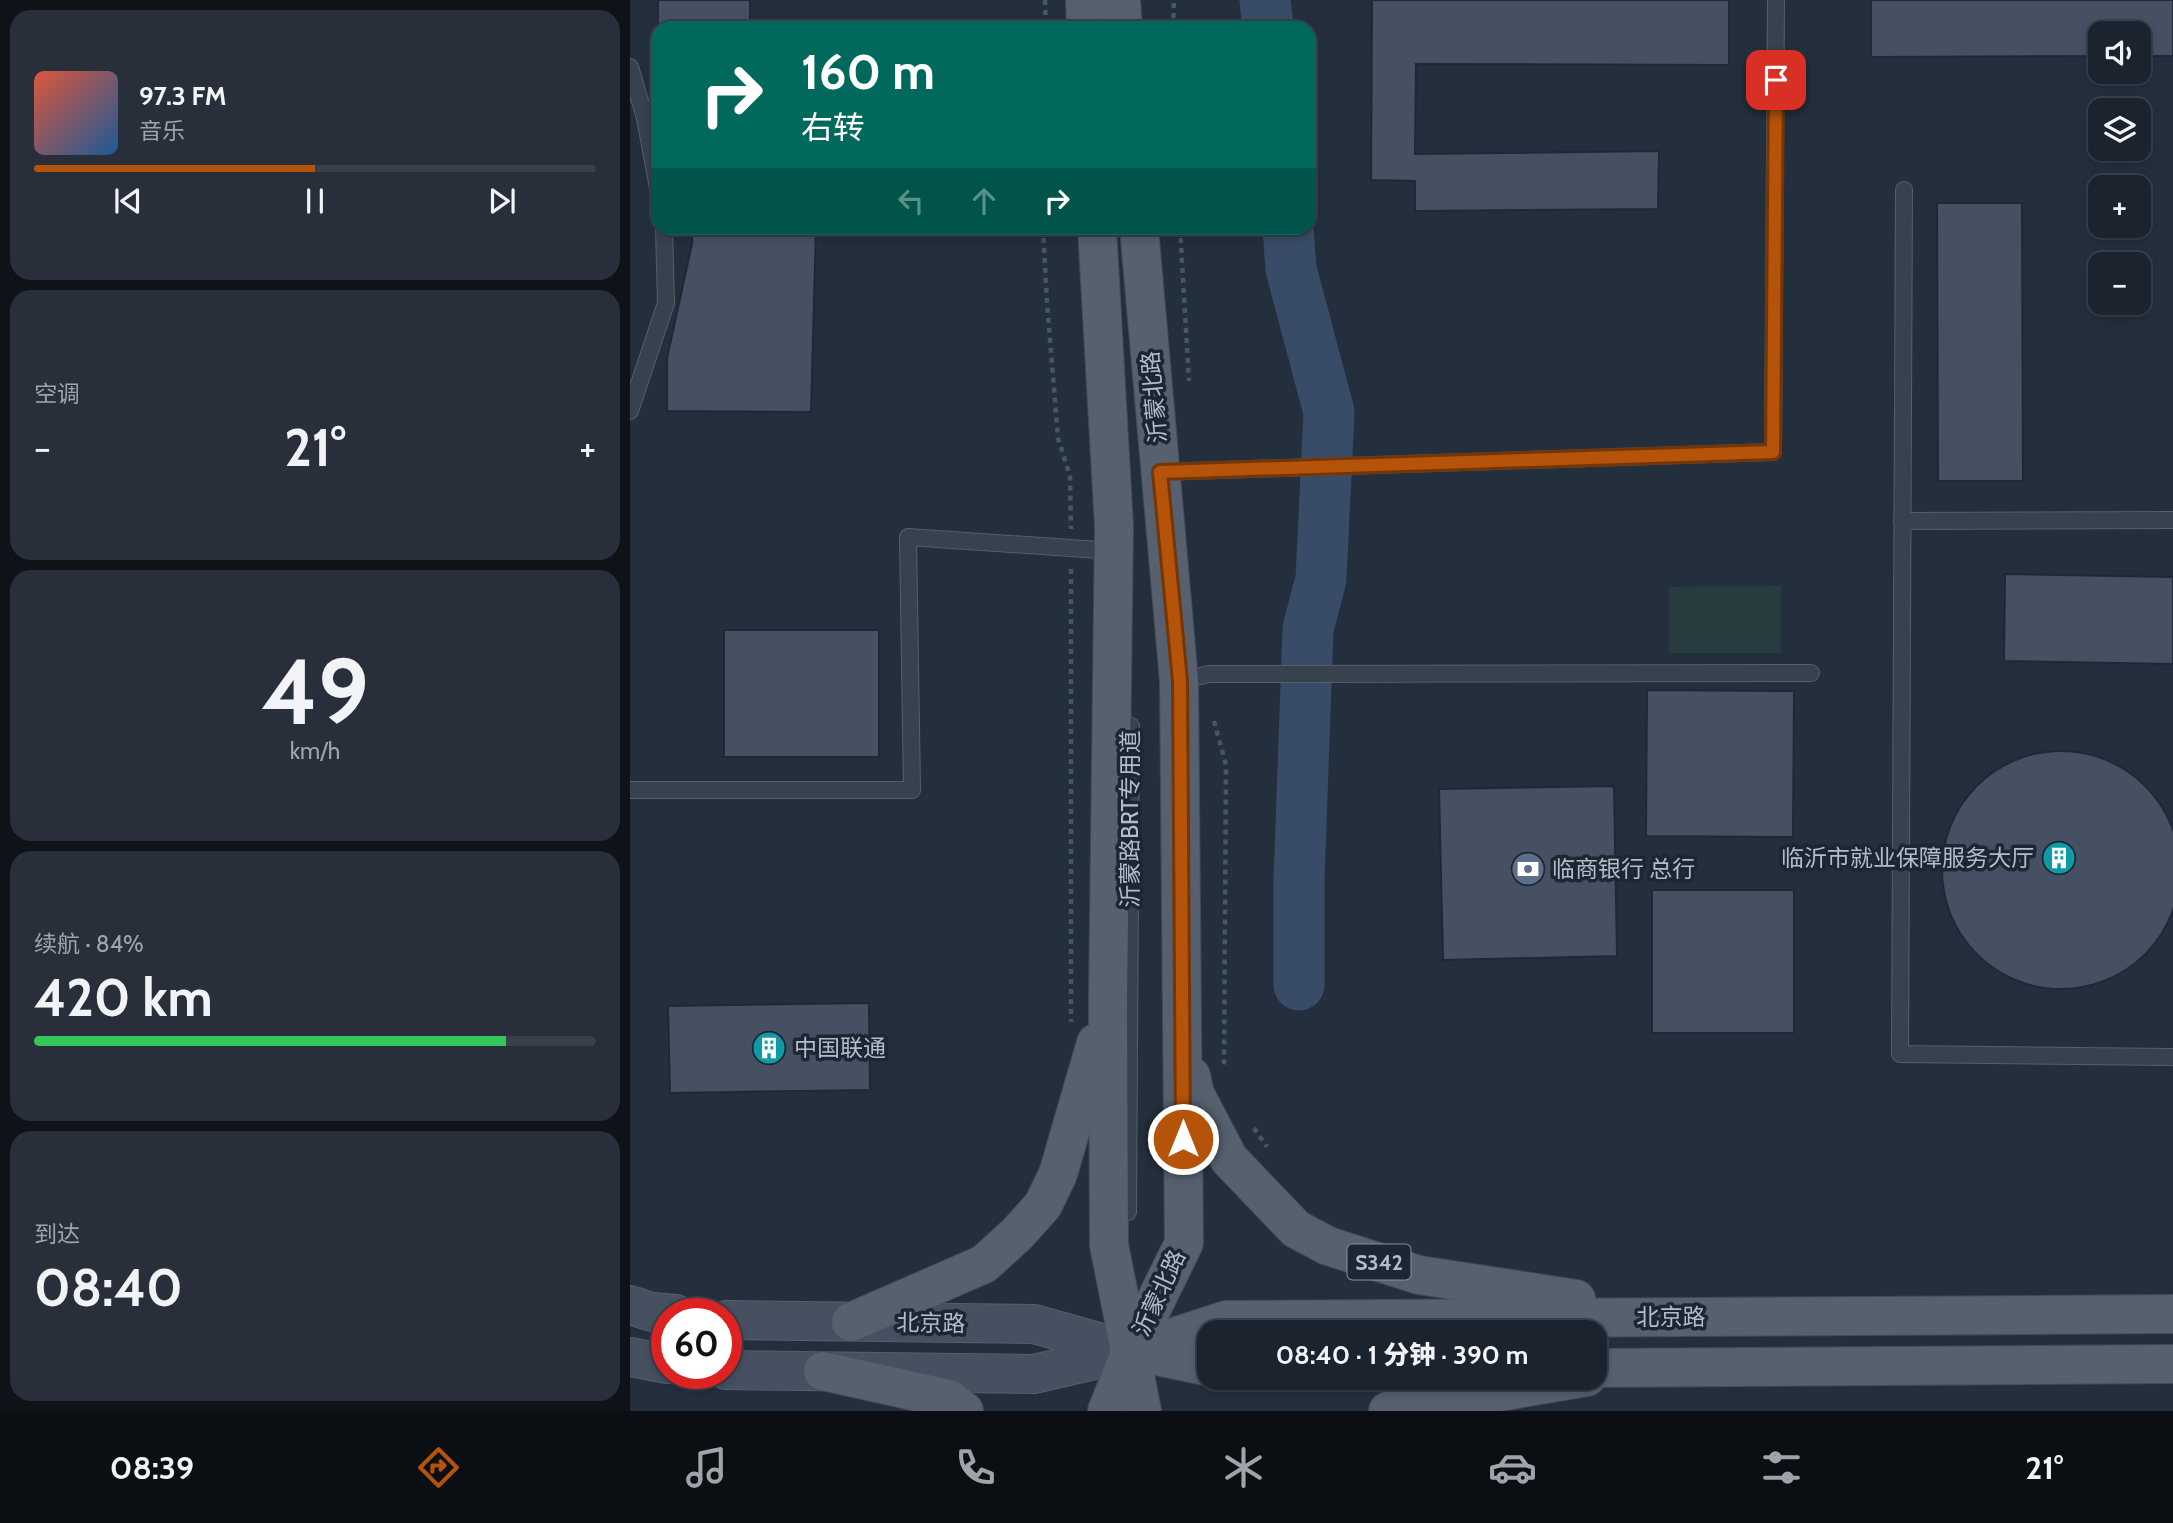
<!DOCTYPE html>
<html lang="zh">
<meta charset="utf-8">
<style>
:root{--surface:#1b232e;--page:#282f3a;--text:#f1f3f6;--muted:#a0a4aa;--line:#39404a;--accent:#b45309}
body{margin:0;font-family:Cabin,"Noto Sans SC",sans-serif;background:var(--page);color:var(--text);height:100vh;display:flex;flex-direction:column;font-size:26px;white-space:nowrap}
*{box-sizing:border-box;margin:0}
p{font-size:23px;color:var(--muted)}
.icon{flex:none;width:38px;height:38px;fill:none;stroke:currentColor;stroke-width:2;stroke-linecap:round;stroke-linejoin:round}
.map{position:relative;flex:1;overflow:hidden}
.side{display:flex;flex-direction:column;gap:10px;padding:10px;background:#0f1319;width:630px}
.side>*{flex:none}
.top-card{position:absolute;left:21px;top:21px;width:665px;height:214px;border-radius:21px;box-shadow:0 4px 10px #0003,0 0 0 2px var(--line);background:#00695c;color:#fff;overflow:hidden}
.tools{position:absolute;left:1458px;top:21px;display:grid;gap:14px}
.tools a{display:grid;place-items:center;width:63px;height:63px;border-radius:14px;background:var(--surface);box-shadow:0 4px 10px #0003,0 0 0 2px var(--line);font-size:35px}
.speed{position:absolute;left:21px;top:1298px;display:flex;gap:14px;font-size:35px;font-weight:700;text-align:center}
.speed>*{display:grid;place-content:center;width:91px;height:91px;border-radius:50%;background:var(--surface);box-shadow:0 4px 10px #0003,0 0 0 2px var(--line);line-height:1}
.speed .limit{border:10px solid #d22;background:#fff;color:#111}
.pin{position:absolute;display:grid;place-items:center;width:60px;height:60px;color:#fff;margin:-30px;border-radius:14px;box-shadow:0 4px 10px #0006}
.me{position:absolute;width:77px;margin:-38px;rotate:0deg;stroke-linejoin:round;filter:drop-shadow(0 0 5px #0008)}
.turn{display:flex;align-items:center;gap:24px;height:147px;padding:0 35px;font-size:32px}
.turn .icon{width:91px;height:91px;stroke-width:2.5}
.turn b{display:block;font-size:49px;line-height:60px}
.lanes{display:flex;align-items:center;height:66px;padding:0 35px;background:#0003;justify-content:center;gap:35px;direction:ltr}
.lanes .off{opacity:.35}
.big{font-size:52px;font-weight:800;line-height:1.1}
.side .widget{flex:1;display:flex;flex-direction:column;justify-content:center;gap:10px;min-width:0;padding:0 24px;border-radius:21px;background:var(--page)}
.side .dial{align-items:center;gap:0}
.dial b{font-size:91px;line-height:1}
.song{display:flex;align-items:center;gap:21px}
.cover{width:84px;height:84px;border-radius:10px;background:linear-gradient(135deg,hsl(10 70% 55%),hsl(210 70% 35%))}
.played{height:7px;border-radius:4px;background:linear-gradient(90deg,var(--accent) 50%,var(--line) 50%)}
.keys{display:flex;justify-content:space-around;direction:ltr}
.heat{display:flex;justify-content:space-between;align-items:center;font-size:38px;direction:ltr}
.charge{height:10px;border-radius:5px;background:linear-gradient(90deg,#34c759 84%,var(--line) 0)}
.trip{position:absolute;left:567px;top:1320px;width:410px;height:70px;border-radius:21px;background:var(--surface);box-shadow:0 4px 10px #0003,0 0 0 2px var(--line);font-weight:800;line-height:70px;text-align:center}
.dock{display:flex;height:112px;justify-content:space-around;align-items:center;background:#0b0e12;color:var(--muted)}
.dock .icon{width:49px;height:49px}
.dock .selected{color:var(--accent)}
.dock b{font-size:32px;color:var(--text)}
main{display:flex;flex:1;min-height:0}
.map>svg:first-child{display:block}
.green{fill:#263c3f}
.lines{fill:none;stroke-linecap:round;stroke-linejoin:round}
.river{stroke:#394c67;stroke-width:51}
.building{fill:#455162;stroke:#1f2835;stroke-width:2}
.lane-casing{stroke:#565f6c;stroke-width:18}
.secondary-casing{stroke:#565f6c;stroke-width:40}
.primary-casing{stroke:#414a57;stroke-width:40}
.path{stroke:#44595c;stroke-width:4.5;stroke-dasharray:5 5;stroke-linecap:butt}
.lane{stroke:#38414e;stroke-width:16}
.secondary{stroke:#465061;stroke-width:38}
.primary{stroke:#56606e;stroke-width:38}
.route-casing{stroke:#753606;stroke-width:18}
.route{stroke:#b45309;stroke-width:12}
.labels{text-anchor:middle;dominant-baseline:central;stroke-width:7;stroke-linejoin:round;paint-order:stroke}
.shield{fill:#1d2633;stroke:#878f9c;stroke-width:2}
.shield-label{font-size:21px;font-weight:bold;fill:#b4bcc9}
.street-label{font-size:23px;fill:#b4bcc9;stroke:#1d2633}
.poi-label{font-size:23px;fill:#b4bcc9;stroke:#1d2633;text-anchor:start}
</style>
<main>
<section class="side">
<div class="widget">
<div class="song"><i class="cover"></i><div><b>97.3 FM</b><p>音乐</p></div></div>
<div class="played"></div>
<div class="keys"><svg class="icon" aria-label="previous" viewBox="0 0 24 24"><path d="M18 5L8 12l10 7zM5 5v14"/></svg><svg class="icon" aria-label="pause" viewBox="0 0 24 24"><path d="M8 5v14M16 5v14"/></svg><svg class="icon" aria-label="next" viewBox="0 0 24 24"><path d="M6 5l10 7-10 7zM19 5v14"/></svg></div>
</div>
<div class="widget"><p>空调</p>
<div class="heat"><a>−</a><b class="big">21°</b><a>+</a></div>
</div>
<div class="widget dial"><b>49</b><p>km/h</p></div>
<div class="widget"><p>续航 · 84%</p><b class="big">420 km</b><div class="charge"></div></div>
<div class="widget"><p>到达</p><b class="big">08:40</b></div>
</section>
<div class="map">
<svg width="1543" height="1411" viewBox="0 0 1543 1411">
<rect width="100%" height="100%" fill="#242f3e"/>
<!-- green -->
<polygon class="green" points="1151,586 1151,653 1039,653 1039,587"/>
<g class="lines">
<!-- river -->
<g class="river">
<polyline points="635,0 638,28"/>
<polyline points="658,228 661,269 699,412 691,579 678,629 669,880 669,985"/>
</g>
</g>
<!-- building -->
<g class="building">
<polygon points="28,0 120,0 120,28 28,28 28,55"/>
<polygon points="742,0 1099,0 1099,65 786,64 785,154 1029,151 1028,209 785,211 785,181 741,180"/>
<polygon points="1241,0 1543,0 1543,56 1508,56 1508,33 1470,33 1470,56 1241,57"/>
<polygon points="1307,203 1392,203 1393,481 1308,481"/>
<polygon points="62,228 186,228 181,412 37,411 37,358 62,244"/>
<polygon points="1375,574 1543,577 1543,664 1374,661"/>
<rect x="94" y="630" width="155" height="127"/>
<polygon points="1017,690 1164,691 1163,837 1016,836"/>
<circle cx="1431" cy="870" r="119"/>
<polygon points="984,786 987,956 813,960 809,789"/>
<rect x="1022" y="890" width="142" height="143"/>
<polygon points="239,1003 240,1090 40,1093 38,1006"/>
</g>
<g class="lines">
<defs>
<g id="lane">
<polyline points="0,67 15,118 28,188"/>
<polyline points="1274,190 1270,1054 1543,1057"/>
<polyline points="0,411 36,303 34,228"/>
<polyline points="530,472 1143,452 1146,0"/>
<polyline points="1272,521 1543,520"/>
<polyline points="549,681 579,674 1181,673"/>
<polyline points="0,790 282,790 278,537 484,551"/>
<polyline points="498,1212 501,726"/>
</g>
<g id="secondary">
<polyline points="0,1305 22,1312 46,1314"/>
<polyline points="96,1320 404,1324 501,1351"/>
<polyline points="0,1357 37,1364"/>
<polyline points="96,1370 404,1374 499,1352"/>
</g>
<g id="primary">
<polyline points="455,0 456,28"/>
<polyline points="491,0 493,28"/>
<polyline points="467,228 484,526 478,1001 479,1245 512,1411"/>
<polyline points="561,1076 565,1094 599,1159 666,1229 698,1246 789,1275 946,1299"/>
<polyline points="221,1322 354,1264 387,1234 413,1205 428,1174 466,1043"/>
<polyline points="501,1351 596,1320 1543,1314"/>
<polyline points="503,1351 579,1367"/>
<polyline points="964,1368 1543,1364"/>
<polyline points="193,1371 319,1399 334,1411"/>
<polyline points="477,1411 501,1351 554,1243 549,681 509,228"/>
<polyline points="758,1411 957,1377"/>
</g>
</defs>
<!-- lane casing -->
<use href="#lane" class="lane-casing"/>
<!-- secondary casing -->
<use href="#secondary" class="secondary-casing"/>
<!-- primary casing -->
<use href="#primary" class="primary-casing"/>
<!-- path -->
<g class="path">
<polyline points="415,0 416,28"/>
<polyline points="543,28 544,0"/>
<polyline points="413,228 417,303 428,438 440,476 441,529"/>
<polyline points="550,228 559,381"/>
<polyline points="441,569 441,1022"/>
<polyline points="584,721 596,765 594,1068"/>
<polyline points="624,1128 637,1147"/>
</g>
<!-- lane -->
<use href="#lane" class="lane"/>
<!-- secondary -->
<use href="#secondary" class="secondary"/>
<!-- primary -->
<use href="#primary" class="primary"/>
</g>
<g class="lines">
<defs>
<polyline id="route" points="553,1139 550,681 530,472 1143,452 1146,80"/>
</defs>
<!-- route casing -->
<use href="#route" class="route-casing"/>
<!-- route -->
<use href="#route" class="route"/>
</g>
<!-- icons -->
<defs>
<symbol id="building-disc" viewBox="-11 -11 22 22"><circle r="9.5" fill="#0f9aa8" stroke="#1d2633"/><path d="M-4-6H4V6H1V3H-1V6H-4ZM-2.5-4.3h1.7v1.8h-1.7ZM.8-4.3h1.7v1.8H.8ZM-2.5-1h1.7V.8h-1.7ZM.8-1h1.7V.8H.8Z" fill="#fff"/></symbol>
<symbol id="bank-disc" viewBox="-11 -11 22 22"><circle r="9.5" fill="#5c6f8a" stroke="#1d2633"/><path d="M-6-4H6V4H-6ZM0-2.3a2.3 2.3 0 1 0 0 4.6a2.3 2.3 0 1 0 0-4.6Z" fill="#fff"/></symbol>
</defs>
<g fill-rule="evenodd">
<use href="#building-disc" x="1410" y="839" width="38" height="38"/>
<use href="#bank-disc" x="879" y="850" width="38" height="38"/>
<use href="#building-disc" x="120" y="1029" width="38" height="38"/>
</g>
<g class="labels">
<!-- shield labels -->
<rect class="shield" x="717.5" y="1244.5" width="63" height="35" rx="5"/>
<g class="shield-label">
<text x="749" y="1262">S342</text>
</g>
<!-- street labels -->
<g class="street-label">
<text transform="translate(524 397) rotate(-95)">沂蒙北路</text>
<text transform="translate(500 819) rotate(-90)">沂蒙路BRT专用道</text>
<text transform="translate(529 1293) rotate(-65)">沂蒙北路</text>
<text x="1041" y="1317">北京路</text>
<text transform="translate(301 1323) rotate(1)">北京路</text>
</g>
<!-- poi labels -->
<g class="poi-label">
<text x="1404" y="858" text-anchor="end">临沂市就业保障服务大厅</text>
<text x="922" y="869">临商银行 总行</text>
<text x="164" y="1048">中国联通</text>
</g>
</g>
</svg>
<div class="tools">
<a><svg class="icon" aria-label="sound" viewBox="0 0 24 24"><path d="M4 9h4l5-4v14l-5-4H4zM17 9q2 3 0 6"/></svg></a>
<a><svg class="icon" aria-label="layers" viewBox="0 0 24 24"><path d="M12 4l9 5-9 5-9-5zM3 14l9 5 9-5"/></svg></a>
<a>+</a>
<a>−</a>
</div>
<div class="speed"><div class="limit">60</div></div>
<div class="pin" style="left:1146px;top:80px;background:#d93025"><svg class="icon" aria-label="arrive" viewBox="0 0 24 24"><path d="M6 21V4h12l-3 4 3 4H6"/></svg></div>
<svg class="me" style="left:553px;top:1139px" viewBox="-20 -20 40 40"><circle r="17" fill="#b45309" stroke="#fff" stroke-width="3"/><path d="M0-11L8 9 0 5-8 9z" fill="#fff"/></svg>
<div class="trip">08:40 · 1 分钟 · 390 m</div>
<div class="top-card">
<div class="turn"><svg class="icon" aria-label="right" viewBox="0 0 24 24"><path d="M7 20v-9h11M14 6l5 5-5 5"/></svg><div><b>160 m</b>右转</div></div>
<div class="lanes"><svg class="icon off" aria-label="left" viewBox="0 0 24 24"><path d="M17 20v-9H6M10 6l-5 5 5 5"/></svg><svg class="icon off" aria-label="ahead" viewBox="0 0 24 24"><path d="M12 20V5M6 11l6-6 6 6"/></svg><svg class="icon" aria-label="right" viewBox="0 0 24 24"><path d="M7 20v-9h11M14 6l5 5-5 5"/></svg></div>
</div>
</div>
</main>
<nav class="dock">
<b>08:39</b>
<svg class="icon selected" aria-label="directions" viewBox="0 0 24 24"><path d="M12 3l9 9-9 9-9-9zM9 14v-3h6M13 9l2 2-2 2"/></svg>
<svg class="icon" aria-label="music" viewBox="0 0 24 24"><path d="M9 18V5l10-2v13"/><circle cx="6" cy="18" r="3"/><circle cx="16" cy="16" r="3"/></svg>
<svg class="icon" aria-label="phone" viewBox="0 0 24 24"><path d="M5 4h4l2 5-3 2q2 4 5 5l2-3 5 2v4C11 20 4 13 5 4z"/></svg>
<svg class="icon" aria-label="climate" viewBox="0 0 24 24"><path d="M12 3v18M4 7l16 10M4 17L20 7"/></svg>
<svg class="icon" aria-label="car" viewBox="0 0 24 24"><path d="M5 17H2v-5l4-1 3-4h7l3 4 3 1v5h-3M9 17h6M6 11h13"/><circle cx="7" cy="17" r="2"/><circle cx="17" cy="17" r="2"/></svg>
<svg class="icon" aria-label="filters" viewBox="0 0 24 24"><path d="M4 7h16M4 17h16"/><circle cx="9" cy="7" r="2"/><circle cx="15" cy="17" r="2"/></svg>
<b>21°</b>
</nav>
